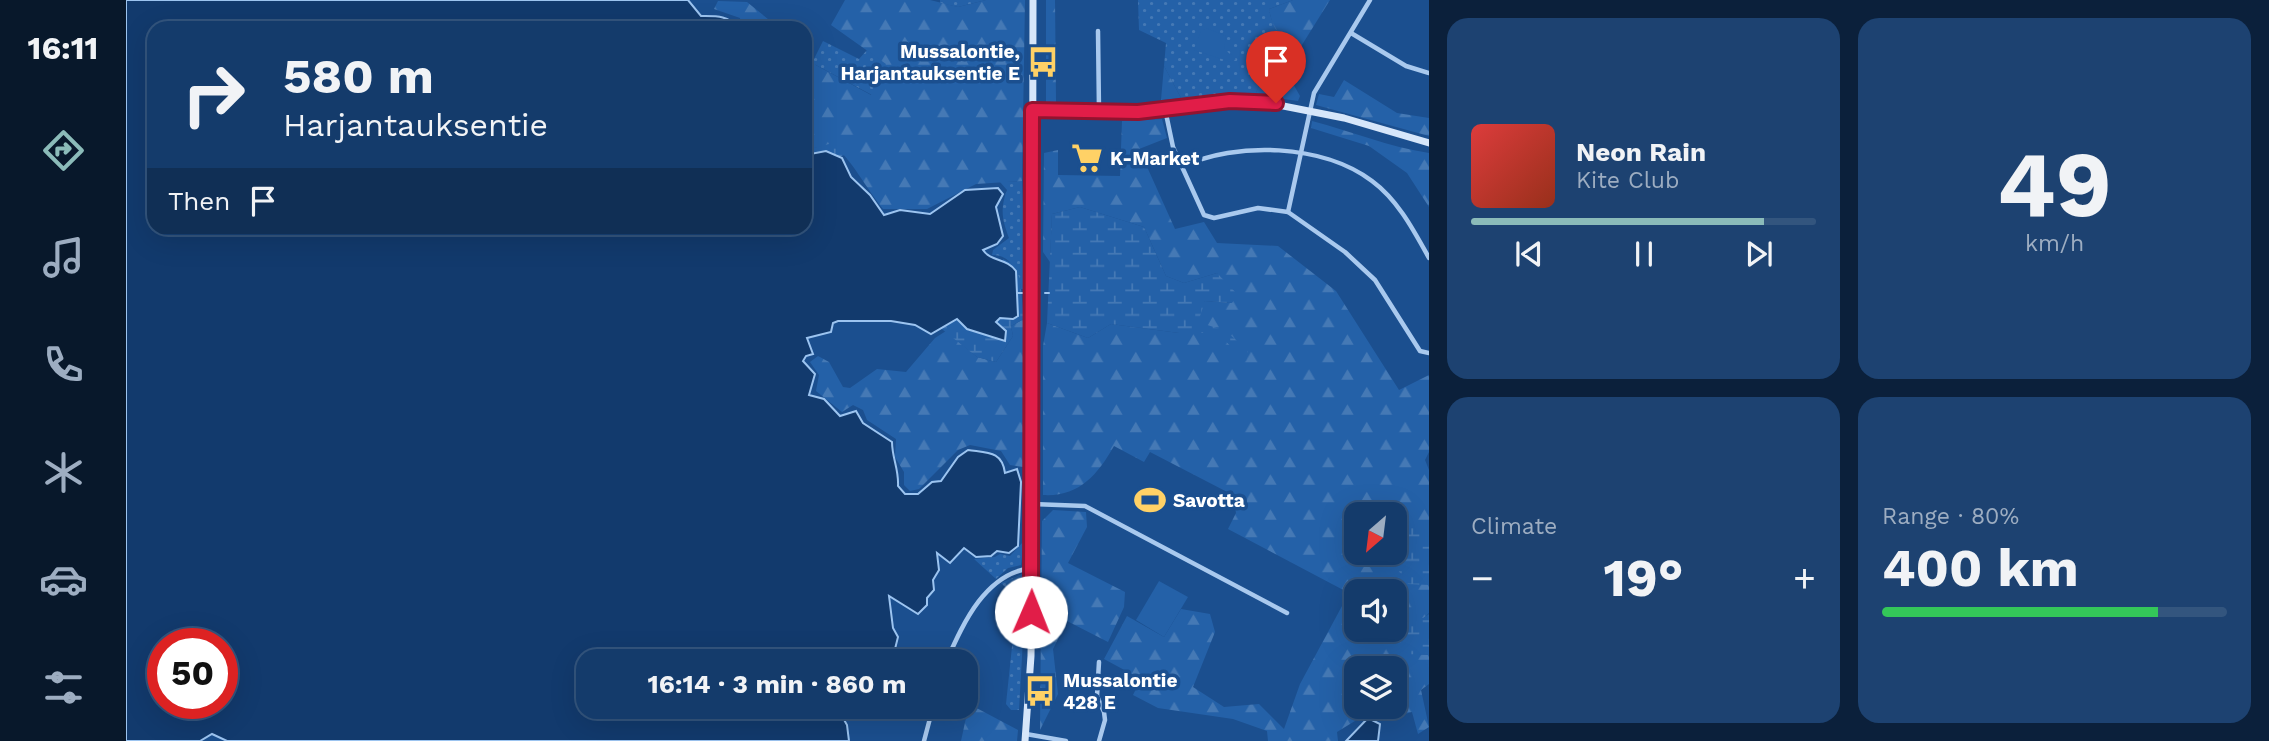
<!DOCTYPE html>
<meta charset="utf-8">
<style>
:root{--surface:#143b6b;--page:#1d4271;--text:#f1f3f6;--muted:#9dadc1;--line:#33557e;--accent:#8bbbb9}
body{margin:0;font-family:"Work Sans",sans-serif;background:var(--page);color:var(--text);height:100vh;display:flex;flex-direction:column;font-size:26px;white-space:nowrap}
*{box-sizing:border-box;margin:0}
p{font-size:23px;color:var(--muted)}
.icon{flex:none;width:38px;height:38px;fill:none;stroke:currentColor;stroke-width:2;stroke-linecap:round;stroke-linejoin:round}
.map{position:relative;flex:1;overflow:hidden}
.drawer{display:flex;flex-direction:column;gap:18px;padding:18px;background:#0b203b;width:840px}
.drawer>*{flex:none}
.banner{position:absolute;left:21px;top:21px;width:665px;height:214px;border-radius:21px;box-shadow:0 7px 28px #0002,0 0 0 2px var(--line);background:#143b6b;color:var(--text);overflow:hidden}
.needle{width:46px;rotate:208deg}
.controls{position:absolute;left:1218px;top:502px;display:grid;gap:14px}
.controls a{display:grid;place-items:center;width:63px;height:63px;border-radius:14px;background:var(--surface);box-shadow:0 7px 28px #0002,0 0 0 2px var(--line);font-size:35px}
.speed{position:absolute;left:21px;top:628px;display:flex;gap:14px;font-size:35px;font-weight:700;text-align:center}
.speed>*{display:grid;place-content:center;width:91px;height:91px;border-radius:50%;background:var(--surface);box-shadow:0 7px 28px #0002,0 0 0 2px var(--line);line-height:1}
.speed .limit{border:10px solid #d22;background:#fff;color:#111}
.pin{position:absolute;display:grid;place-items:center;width:60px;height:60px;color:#fff;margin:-72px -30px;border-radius:50% 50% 50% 0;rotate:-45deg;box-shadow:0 0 7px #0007}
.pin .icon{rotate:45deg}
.me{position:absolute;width:77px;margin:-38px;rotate:1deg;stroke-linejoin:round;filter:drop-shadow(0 0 5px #0008)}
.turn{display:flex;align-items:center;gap:24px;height:147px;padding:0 21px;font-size:32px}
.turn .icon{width:91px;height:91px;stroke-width:2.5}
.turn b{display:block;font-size:49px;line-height:60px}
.then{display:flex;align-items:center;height:66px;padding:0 21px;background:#0003;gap:14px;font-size:26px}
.big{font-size:52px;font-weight:700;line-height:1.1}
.drawer .card{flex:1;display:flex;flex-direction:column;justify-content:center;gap:10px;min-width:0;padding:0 24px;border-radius:21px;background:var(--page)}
.drawer .dial{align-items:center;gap:0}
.dial b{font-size:91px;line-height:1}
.song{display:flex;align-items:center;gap:21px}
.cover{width:84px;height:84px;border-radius:10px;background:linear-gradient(135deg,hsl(0 70% 55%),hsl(10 70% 35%))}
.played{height:7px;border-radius:4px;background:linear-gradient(90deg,var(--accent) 85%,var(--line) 85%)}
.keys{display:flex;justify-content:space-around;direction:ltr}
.heat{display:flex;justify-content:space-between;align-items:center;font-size:38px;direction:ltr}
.charge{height:10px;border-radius:5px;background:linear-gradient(90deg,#34c759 80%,var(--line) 0)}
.drawer .tiles{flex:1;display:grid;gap:18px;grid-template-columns:repeat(2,1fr)}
.trip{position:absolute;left:450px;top:649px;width:402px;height:70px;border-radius:21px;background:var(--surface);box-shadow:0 7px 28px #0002,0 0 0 2px var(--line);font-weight:700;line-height:70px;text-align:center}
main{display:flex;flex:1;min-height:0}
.menu{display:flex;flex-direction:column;width:126px;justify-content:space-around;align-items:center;background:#08182b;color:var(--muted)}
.menu .icon{width:49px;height:49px}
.menu .active{color:var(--accent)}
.menu b{font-size:32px;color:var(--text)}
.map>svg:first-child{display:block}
.grass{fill:url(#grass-dots)}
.forest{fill:url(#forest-firs);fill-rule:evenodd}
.wetland{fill:url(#wetland-marsh)}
.park{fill:#2461a8}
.water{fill:#123a6d;stroke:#9cc4f0;stroke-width:2;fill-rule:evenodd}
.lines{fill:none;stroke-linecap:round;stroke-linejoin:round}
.stream{stroke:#9cc4f0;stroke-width:2}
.street{stroke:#a9c9ee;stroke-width:4.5}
.secondary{stroke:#d6e6fa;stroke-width:7}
.route-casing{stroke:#92132f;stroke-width:18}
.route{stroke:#e11d48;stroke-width:12}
.labels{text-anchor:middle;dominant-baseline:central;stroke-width:7;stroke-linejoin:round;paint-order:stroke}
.poi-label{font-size:19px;font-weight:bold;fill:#fff;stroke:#1b4f8f;text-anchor:start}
</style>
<main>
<nav class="menu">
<b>16:11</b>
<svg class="icon active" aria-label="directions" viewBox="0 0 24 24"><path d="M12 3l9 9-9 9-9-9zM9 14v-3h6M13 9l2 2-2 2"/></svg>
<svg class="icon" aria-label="music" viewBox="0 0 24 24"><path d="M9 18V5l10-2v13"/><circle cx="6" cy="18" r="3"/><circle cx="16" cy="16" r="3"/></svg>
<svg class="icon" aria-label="phone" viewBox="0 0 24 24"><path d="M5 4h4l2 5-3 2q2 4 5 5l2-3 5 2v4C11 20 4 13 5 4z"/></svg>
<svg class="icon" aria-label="climate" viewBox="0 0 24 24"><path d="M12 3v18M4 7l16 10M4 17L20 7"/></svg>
<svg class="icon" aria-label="car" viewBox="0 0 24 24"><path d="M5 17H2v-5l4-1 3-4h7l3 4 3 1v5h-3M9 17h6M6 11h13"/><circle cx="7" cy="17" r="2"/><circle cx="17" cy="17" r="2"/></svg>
<svg class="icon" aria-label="filters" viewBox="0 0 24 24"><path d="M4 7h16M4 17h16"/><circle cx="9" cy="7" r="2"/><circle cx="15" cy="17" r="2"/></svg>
</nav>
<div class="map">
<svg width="1303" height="741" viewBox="0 0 1303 741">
<defs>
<pattern id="grass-dots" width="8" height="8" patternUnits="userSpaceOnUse" patternTransform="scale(1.75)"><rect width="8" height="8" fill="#2461a8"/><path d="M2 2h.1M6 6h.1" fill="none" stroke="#4579b5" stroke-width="1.8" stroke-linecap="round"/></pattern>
<pattern id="forest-firs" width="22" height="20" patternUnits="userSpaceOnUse" patternTransform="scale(1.75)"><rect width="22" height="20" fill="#2461a8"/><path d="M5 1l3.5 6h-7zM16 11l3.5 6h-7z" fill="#4579b5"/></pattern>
<pattern id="wetland-marsh" width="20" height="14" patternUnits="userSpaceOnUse" patternTransform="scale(1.75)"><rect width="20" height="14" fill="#2461a8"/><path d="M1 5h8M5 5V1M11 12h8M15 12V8" fill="none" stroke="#4579b5"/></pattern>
</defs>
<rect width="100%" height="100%" fill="#1b4f8f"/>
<!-- grass -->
<g class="grass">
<polygon points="814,0 860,0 832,7 814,3"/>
<path d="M1012,0H1167L1143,9C1148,37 1161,39 1173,64L1159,76L1137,77L1129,95L1055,98L1038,66L1040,43L1013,30Z"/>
<polygon points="697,41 733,59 741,50 761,64 746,95 686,63"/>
<path d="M896,181L900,289H895C893,273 885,254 866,255L867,250L883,238C876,220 874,208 881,190L874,182Z"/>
<polygon points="898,541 895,565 882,568 870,579 848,559 869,557 874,554 884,556"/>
<polygon points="896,574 898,621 893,710 885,710 880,704 889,618 886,594 875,583"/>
</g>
<!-- forest -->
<g class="forest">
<path d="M719,0H804L832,7L860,0H899L896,181L850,184L801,209H757C740,188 726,160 707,144L679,150V76L686,63L745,95L760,64L705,25Z"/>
<polygon points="920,0 929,0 930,102 920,102"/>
<path d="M1167,0H1204L1169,56C1158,34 1148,37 1143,9Z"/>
<polygon points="592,1 621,2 653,28 616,28 614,18 588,9"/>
<polygon points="1173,64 1166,82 1174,96 1172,101 1129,95 1137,77 1159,76"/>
<polygon points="1038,66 1055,98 1035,100"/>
<polygon points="1218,80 1271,113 1303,118 1303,136 1190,105 1193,94 1208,97"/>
<path d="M1036,119L1041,138L1013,149L1049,229L1078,222L1091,243L1152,246L1210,291L1273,390L1303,375V452L1299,460L1303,470V613L1298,618L1281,653L1303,655V684L1295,690L1303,727L1292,734L1286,712L1260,719L1250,708L1211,732L1212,741H1142L1141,731L1107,719L1032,708L1007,695L1015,679L978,659L1001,616L1038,637L1055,609L1084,614L1089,632L1067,687L1098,707L1133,704L1158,729L1174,684L1223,593L1102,529L1110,513L1107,495L1024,452L1018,462L988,446C971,476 952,497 917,495V346L921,323L962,338L985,324L1053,333L1079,301L1106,303L1091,273L1058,283L1040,276L1018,227L954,207L926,214L924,262L917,252L918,153L932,150V175L994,176L996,121ZM1230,514H1269V553H1230ZM1230,592H1269V630H1230ZM1230,668H1269V707H1230Z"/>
<path d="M1186,121C1225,131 1263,147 1303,153V207L1281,173L1243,146L1185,128Z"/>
<polygon points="898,319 897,467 884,465 875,451 844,445 832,450 793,489 784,491 778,485 778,472 769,457 770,439 741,420 737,410 727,405 716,412 690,391 693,375 684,362 692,356 703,362 717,387 724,388 751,369 780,372 809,338 820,331 851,357 870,362 887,336 885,326"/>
<polygon points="927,510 960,512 961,527 942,563 999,592 998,607 982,642 941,621 927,649 932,694 914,730 916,521"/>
<polygon points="843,704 892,730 891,741 835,741"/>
</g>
<!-- wetland -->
<g class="wetland">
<polygon points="707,143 719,155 695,162 679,160 679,150"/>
<polygon points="954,207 1018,227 1040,276 1058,283 1091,273 1112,295 1106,303 1079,301 1072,322 1100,331 1122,351 1120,361 1091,333 1053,333 985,324 962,338 921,323 926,214"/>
<polygon points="877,259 887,264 894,279 898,319 885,326 887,336 870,362 851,357 812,326 885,296"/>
<polygon points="1286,522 1303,546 1303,585 1282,584 1273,571 1278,523"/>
<polygon points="1303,614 1303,655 1281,654 1269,630 1277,617 1297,618"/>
</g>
<!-- park -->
<g class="park">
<polygon points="1080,28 1100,36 1098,49 1110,59 1105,62 1068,50 1075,31"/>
<polygon points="1033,581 1062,597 1038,637 1010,620"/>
</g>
<!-- water -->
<g class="water">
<path d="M0,0H562L575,16C591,16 601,15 613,28H28V228H679V155L700,151L716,158L725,177L744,195L758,215L774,210L804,214L839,190L872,188L877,194L870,207L877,236L871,244L857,250C865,262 881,258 890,271L892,316L887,319L874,318L870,322L880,331L879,341L841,329L831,319L805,334L789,325L765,321H712L707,323L705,332L681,338L687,354L680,356L677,361L689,374L683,395L698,399L714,416L730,411L737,423L766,442C766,458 773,469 772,486L779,494H792L806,482L815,481L832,457L842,450C862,453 876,451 879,473L891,469L895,482L892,546L883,553L871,551L865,556L850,557L838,548L824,563L811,553L813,570L807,580L808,590L801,598V605L792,614L763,596L767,628L772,637L766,661L462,662V707H750L743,715L712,709L721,725L723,741H101L86,734L74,741H0ZM37,644H96V704H37Z"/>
<polygon points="1242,718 1254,724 1252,741 1220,741"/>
</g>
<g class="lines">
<!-- stream -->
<g class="stream">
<polyline points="891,293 901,293"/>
<polyline points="919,293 923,293"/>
</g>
<!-- street -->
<g class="street">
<polyline points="972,31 973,111"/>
<polyline points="1225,33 1280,66 1303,73"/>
<polyline points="1039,109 1047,147 1078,215 1088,218 1132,208 1162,212 1219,252 1249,280 1294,351 1303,353"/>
<path d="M1056,167C1110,141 1197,144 1246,181C1272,200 1288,231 1303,258"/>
<polyline points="1162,212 1188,93 1244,0"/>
<polyline points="906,504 959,506 1161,613"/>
<path d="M820,662C837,624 859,573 906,568"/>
<polyline points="973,662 971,696 978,712 979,720 973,741"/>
<polyline points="900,734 940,741"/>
<polyline points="798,741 807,707"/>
</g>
<!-- secondary -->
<g class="secondary">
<polyline points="906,110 1012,112 1078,103 1132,101 1218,118 1303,143"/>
<polyline points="899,741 905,656 906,568 907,0"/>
</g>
</g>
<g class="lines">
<defs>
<polyline id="route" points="905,612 906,110 1012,112 1104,101 1150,103"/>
</defs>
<!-- route casing -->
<use href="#route" class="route-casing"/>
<!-- route -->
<use href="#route" class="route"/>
</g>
<!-- icons -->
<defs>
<symbol id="bus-bare" viewBox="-9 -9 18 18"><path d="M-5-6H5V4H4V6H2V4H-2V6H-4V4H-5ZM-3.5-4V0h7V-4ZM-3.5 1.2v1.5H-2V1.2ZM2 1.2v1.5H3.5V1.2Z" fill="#ffd166" stroke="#1b4f8f" stroke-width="2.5" paint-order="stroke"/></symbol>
<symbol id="supermarket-bare" viewBox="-9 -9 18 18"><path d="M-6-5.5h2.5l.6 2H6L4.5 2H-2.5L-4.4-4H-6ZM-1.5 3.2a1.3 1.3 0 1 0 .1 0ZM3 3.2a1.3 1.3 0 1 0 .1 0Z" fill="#ffd166" stroke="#1b4f8f" stroke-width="2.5" paint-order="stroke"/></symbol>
<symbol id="stadium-bare" viewBox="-9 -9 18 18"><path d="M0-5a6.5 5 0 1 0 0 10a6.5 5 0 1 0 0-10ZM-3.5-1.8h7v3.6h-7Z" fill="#ffd166" stroke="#1b4f8f" stroke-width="2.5" paint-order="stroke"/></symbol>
</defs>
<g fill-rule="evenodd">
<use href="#bus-bare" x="895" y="40" width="44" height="44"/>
<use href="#supermarket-bare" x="939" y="136" width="44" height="44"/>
<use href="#stadium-bare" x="1002" y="478" width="44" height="44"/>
<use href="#bus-bare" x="892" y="669" width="44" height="44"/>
</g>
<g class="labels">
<!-- poi labels -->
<g class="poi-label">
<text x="894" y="51" text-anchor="end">Mussalontie,<tspan x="894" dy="22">Harjantauksentie E</tspan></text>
<text x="984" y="158">K-Market</text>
<text x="1047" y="500">Savotta</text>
<text x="937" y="680">Mussalontie<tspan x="937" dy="22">428 E</tspan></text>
</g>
</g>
</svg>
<div class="controls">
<a><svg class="needle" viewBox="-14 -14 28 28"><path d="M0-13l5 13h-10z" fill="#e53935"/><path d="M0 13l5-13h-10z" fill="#9dadc1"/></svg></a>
<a><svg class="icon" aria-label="sound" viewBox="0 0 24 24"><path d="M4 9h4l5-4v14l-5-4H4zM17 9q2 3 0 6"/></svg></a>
<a><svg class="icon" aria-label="layers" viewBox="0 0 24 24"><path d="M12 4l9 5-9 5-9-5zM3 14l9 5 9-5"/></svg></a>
</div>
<div class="speed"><div class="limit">50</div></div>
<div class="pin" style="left:1150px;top:103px;background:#d93025"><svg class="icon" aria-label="arrive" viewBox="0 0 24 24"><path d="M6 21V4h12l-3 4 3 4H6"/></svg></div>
<svg class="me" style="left:905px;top:612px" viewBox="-20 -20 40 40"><circle r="19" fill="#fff"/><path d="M0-13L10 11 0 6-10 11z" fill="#e11d48"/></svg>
<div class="trip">16:14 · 3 min · 860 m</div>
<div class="banner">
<div class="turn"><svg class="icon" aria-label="right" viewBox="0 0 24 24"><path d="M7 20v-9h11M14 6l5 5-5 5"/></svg><div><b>580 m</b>Harjantauksentie</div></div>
<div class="then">Then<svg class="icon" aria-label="arrive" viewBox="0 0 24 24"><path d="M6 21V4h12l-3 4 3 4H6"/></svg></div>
</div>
</div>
<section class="drawer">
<div class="tiles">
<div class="card">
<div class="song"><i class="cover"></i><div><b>Neon Rain</b><p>Kite Club</p></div></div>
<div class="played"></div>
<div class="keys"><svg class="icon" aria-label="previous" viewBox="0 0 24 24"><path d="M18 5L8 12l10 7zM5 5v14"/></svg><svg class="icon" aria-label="pause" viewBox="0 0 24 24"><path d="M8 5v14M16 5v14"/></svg><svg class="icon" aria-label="next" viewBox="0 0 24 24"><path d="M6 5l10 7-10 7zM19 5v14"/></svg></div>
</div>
<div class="card dial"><b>49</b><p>km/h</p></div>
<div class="card"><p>Climate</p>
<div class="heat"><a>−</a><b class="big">19°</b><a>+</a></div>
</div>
<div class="card"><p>Range · 80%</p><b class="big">400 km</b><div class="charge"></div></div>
</div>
</section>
</main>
